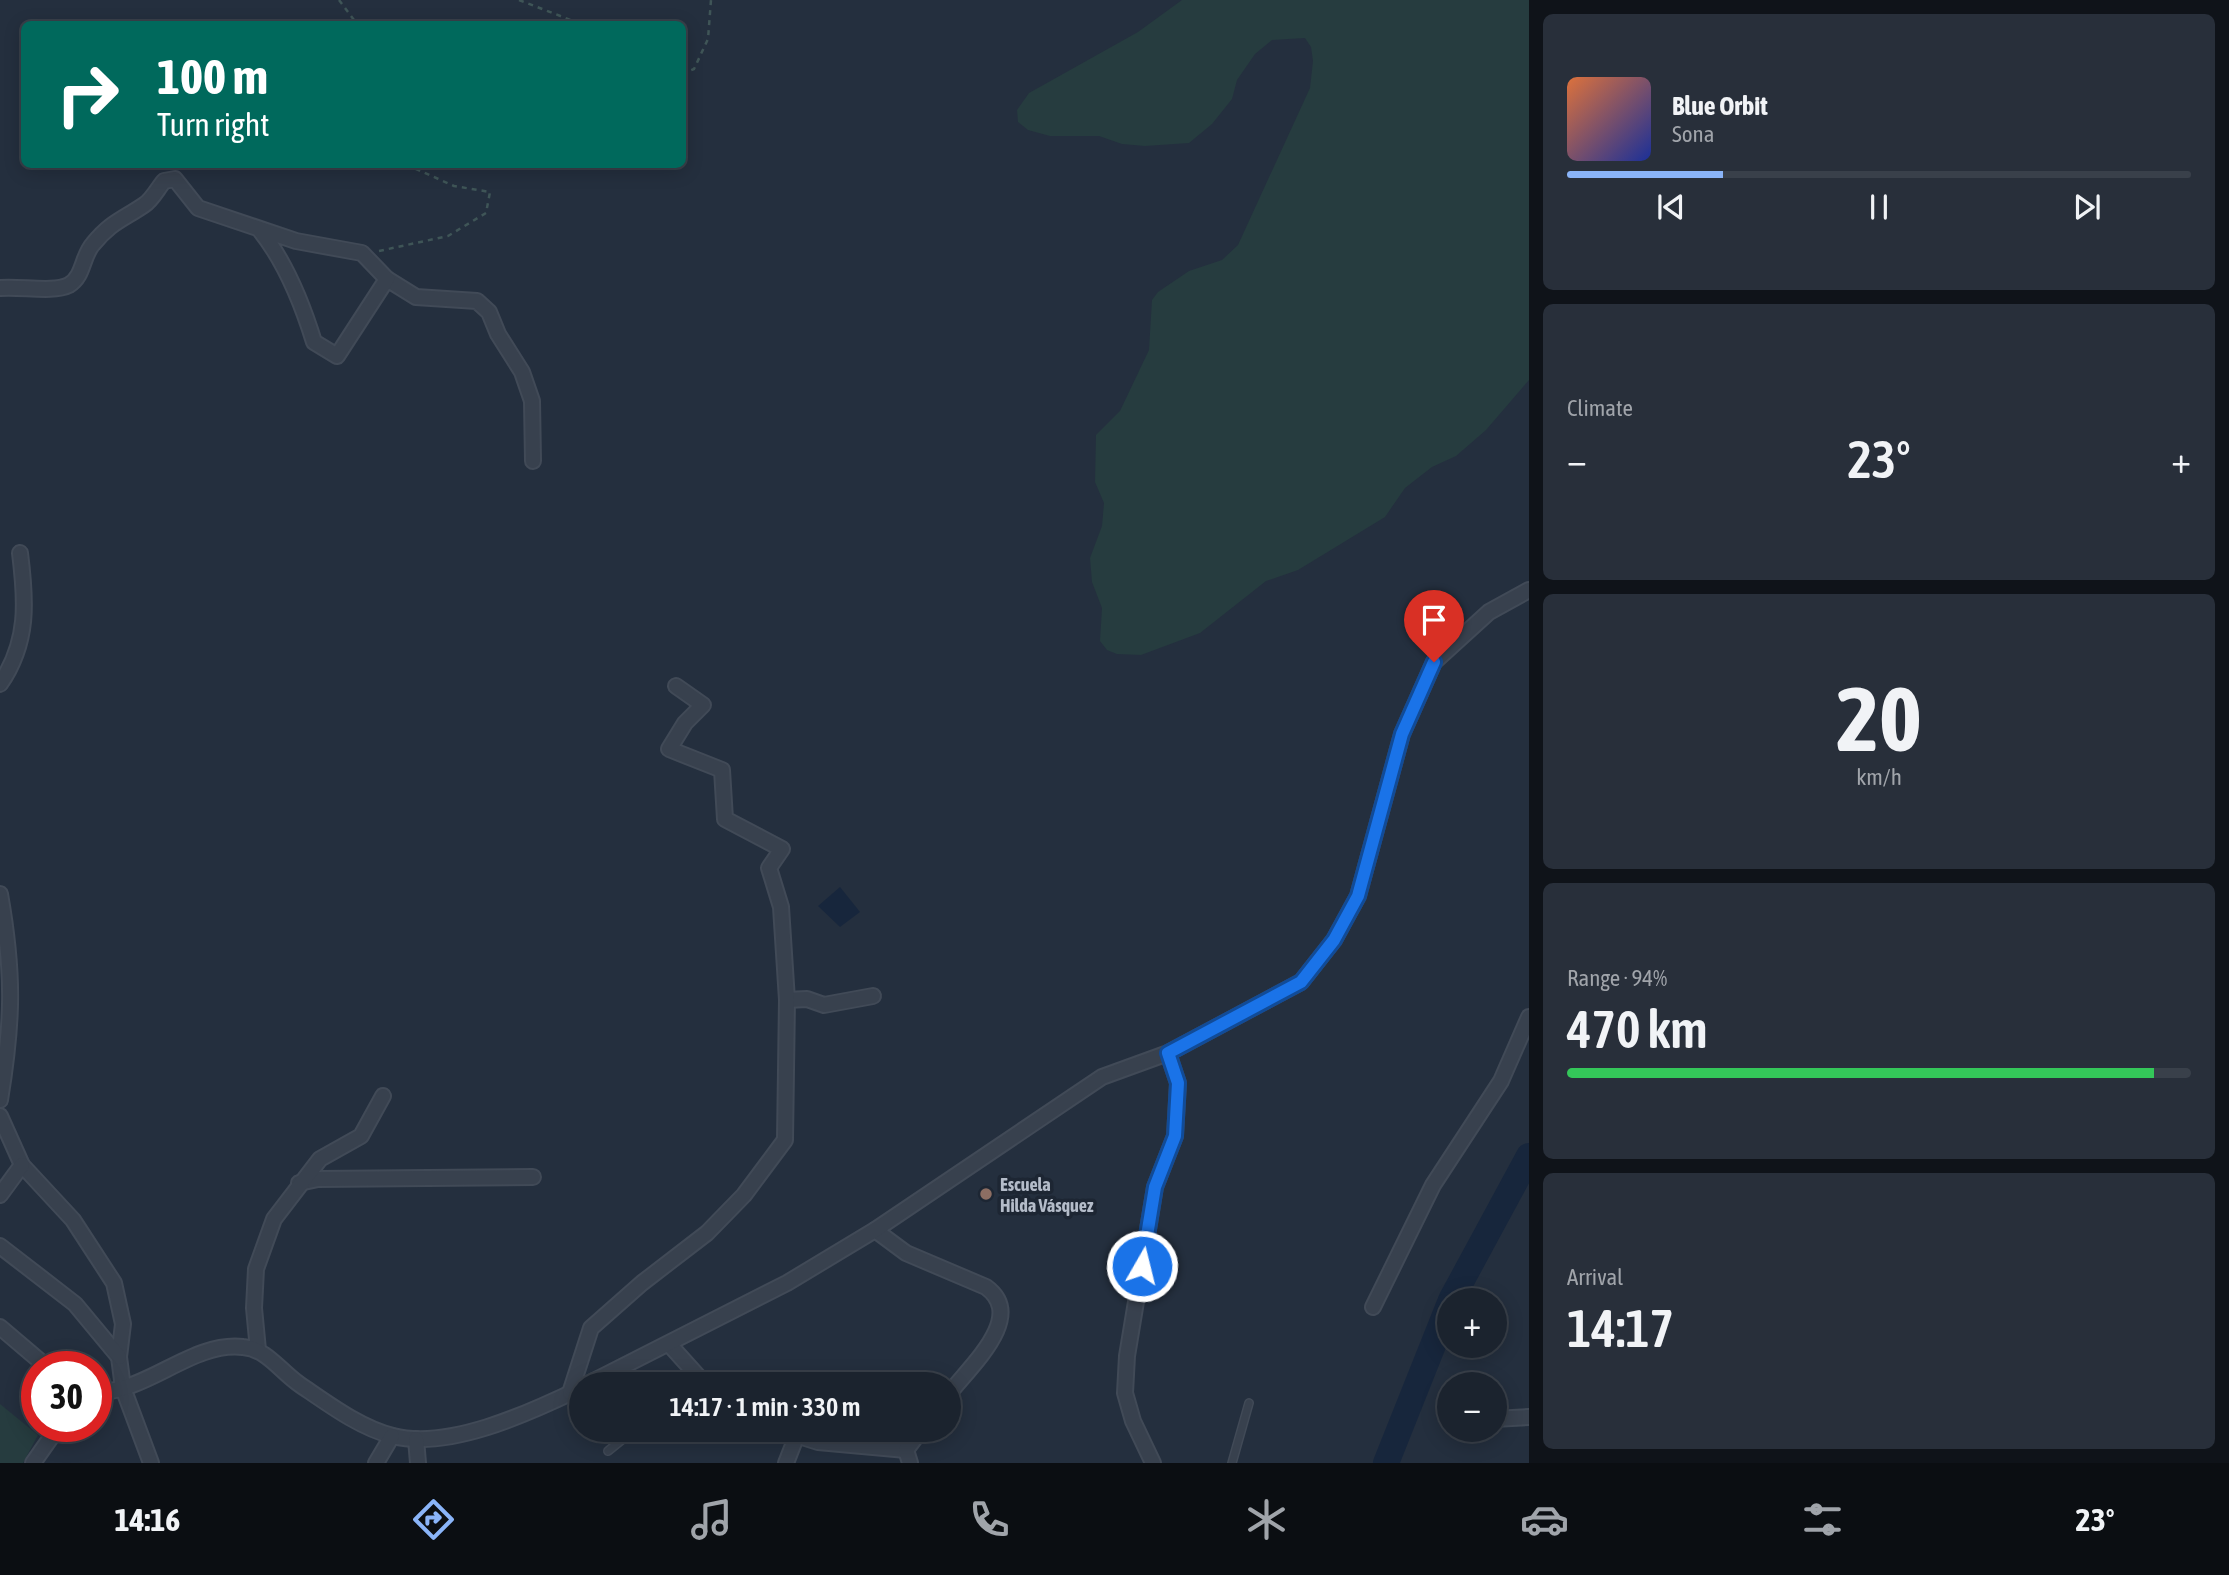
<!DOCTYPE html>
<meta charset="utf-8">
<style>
:root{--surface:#1b232e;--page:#282f3a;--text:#f1f3f6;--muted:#a0a4aa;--line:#39404a;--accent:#8ab4f8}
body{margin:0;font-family:"Asap Condensed",sans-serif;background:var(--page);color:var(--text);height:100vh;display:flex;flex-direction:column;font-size:26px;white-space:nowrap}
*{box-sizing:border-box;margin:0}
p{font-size:23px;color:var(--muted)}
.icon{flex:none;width:38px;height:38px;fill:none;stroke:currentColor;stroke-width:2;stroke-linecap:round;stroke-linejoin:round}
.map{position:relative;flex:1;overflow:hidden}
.drawer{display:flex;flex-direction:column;gap:14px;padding:14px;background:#0f1319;width:700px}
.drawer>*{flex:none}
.banner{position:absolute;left:21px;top:21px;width:665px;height:147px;border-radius:10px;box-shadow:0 4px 18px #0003,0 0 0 2px var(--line);background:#00695c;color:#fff;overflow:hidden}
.fabs{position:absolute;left:1437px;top:1288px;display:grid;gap:14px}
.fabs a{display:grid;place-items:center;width:70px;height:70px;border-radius:50%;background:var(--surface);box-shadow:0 4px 18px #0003,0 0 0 2px var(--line);font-size:35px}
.speed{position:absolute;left:21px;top:1351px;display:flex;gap:14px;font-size:35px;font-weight:700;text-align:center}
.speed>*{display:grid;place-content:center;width:91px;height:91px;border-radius:50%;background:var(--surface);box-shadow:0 4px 18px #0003,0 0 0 2px var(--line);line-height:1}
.speed .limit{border:10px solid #d22;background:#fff;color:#111}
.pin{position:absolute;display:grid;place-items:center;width:60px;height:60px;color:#fff;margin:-72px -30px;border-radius:50% 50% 50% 0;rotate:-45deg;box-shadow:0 0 7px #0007}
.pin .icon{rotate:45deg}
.me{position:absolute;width:77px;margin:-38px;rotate:8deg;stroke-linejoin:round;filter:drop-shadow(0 0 5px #0008)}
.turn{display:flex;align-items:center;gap:24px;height:147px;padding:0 21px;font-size:32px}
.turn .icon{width:91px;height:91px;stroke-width:2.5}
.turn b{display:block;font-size:49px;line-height:60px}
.big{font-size:52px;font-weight:600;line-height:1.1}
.drawer .tile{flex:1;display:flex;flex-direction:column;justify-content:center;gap:10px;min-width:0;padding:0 24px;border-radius:10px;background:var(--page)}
.drawer .dial{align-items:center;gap:0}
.dial b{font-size:91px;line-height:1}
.song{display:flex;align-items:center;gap:21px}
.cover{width:84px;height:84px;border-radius:10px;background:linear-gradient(135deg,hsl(20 70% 55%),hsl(230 70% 35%))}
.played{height:7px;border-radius:4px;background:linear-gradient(90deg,var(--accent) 25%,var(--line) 25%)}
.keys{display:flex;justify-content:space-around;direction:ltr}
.heat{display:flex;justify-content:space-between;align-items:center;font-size:38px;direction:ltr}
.charge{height:10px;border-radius:5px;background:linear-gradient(90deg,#34c759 94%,var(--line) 0)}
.trip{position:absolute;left:569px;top:1372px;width:392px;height:70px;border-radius:35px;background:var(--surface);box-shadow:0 4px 18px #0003,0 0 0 2px var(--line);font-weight:600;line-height:70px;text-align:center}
.tab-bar{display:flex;height:112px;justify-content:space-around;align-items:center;background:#0b0e12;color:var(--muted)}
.tab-bar .icon{width:49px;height:49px}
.tab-bar .current{color:var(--accent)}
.tab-bar b{font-size:32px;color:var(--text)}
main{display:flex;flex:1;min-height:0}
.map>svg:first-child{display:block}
.green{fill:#263c3f}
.water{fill:#17263c}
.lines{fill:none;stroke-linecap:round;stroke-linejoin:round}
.river{stroke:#17263c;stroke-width:26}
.lane-casing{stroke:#414a57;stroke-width:10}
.street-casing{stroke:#414a57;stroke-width:18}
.path{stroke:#3f5557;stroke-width:2.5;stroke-dasharray:5 5;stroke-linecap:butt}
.lane{stroke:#38414e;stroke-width:7}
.street{stroke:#38414e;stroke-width:14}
.route-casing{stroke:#114b97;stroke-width:18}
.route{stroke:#1a73e8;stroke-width:12}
.education-dot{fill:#8d6e63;stroke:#1d2633;stroke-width:2.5}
.labels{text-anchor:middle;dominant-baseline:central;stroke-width:7;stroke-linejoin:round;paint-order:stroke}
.poi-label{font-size:18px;font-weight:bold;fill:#b4bcc9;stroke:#1d2633;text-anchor:start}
</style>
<main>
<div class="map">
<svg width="1529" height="1463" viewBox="0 0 1529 1463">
<rect width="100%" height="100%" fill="#242f3e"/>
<!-- green -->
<g class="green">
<polygon points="1182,0 1529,0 1529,380 1486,430 1456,456 1432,467 1405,488 1385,517 1298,570 1266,581 1200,633 1141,655 1117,654 1107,650 1100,641 1102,608 1092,582 1090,558 1102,526 1104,503 1095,482 1096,435 1120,411 1149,350 1152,300 1158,292 1189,271 1222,260 1238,245 1310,88 1313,61 1311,47 1305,38 1272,40 1255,54 1237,80 1232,99 1212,124 1189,143 1145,146 1122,144 1099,136 1050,136 1028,130 1018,122 1017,110 1029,93 1138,32"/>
<polygon points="0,1404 38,1435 23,1463 0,1463"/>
</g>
<!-- water -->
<polygon class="water" points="840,887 860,912 840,927 818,906"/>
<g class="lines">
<!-- river -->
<g class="river">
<polyline points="1451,1300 1529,1156"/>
<polyline points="1386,1463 1449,1305"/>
</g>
<defs>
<g id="lane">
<polyline points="608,1451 634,1430"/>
<polyline points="1232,1463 1249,1403"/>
</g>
<g id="street">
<polyline points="387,279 416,297 477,301 489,312 498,334 522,372 532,401 533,461"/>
<path d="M0,288C21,286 53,293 69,285C84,276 82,256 93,244C111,222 122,220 144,205C152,200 158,188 164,181L175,179L198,208L296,241L362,253L387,279L337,356L314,342C302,303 286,262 259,229"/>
<path d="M0,684C29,642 26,601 20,553"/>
<path d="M0,894C14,973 13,1021 0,1100"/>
<polyline points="787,1000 807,999 824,1005 873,996"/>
<polyline points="0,1116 22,1165 73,1220 114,1283 123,1324 119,1357 123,1388 151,1463"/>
<polyline points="299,1183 318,1179 533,1177"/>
<polyline points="0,1195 22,1165"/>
<path d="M875,1230L906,1253L986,1287C1027,1317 970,1366 948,1395"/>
<polyline points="0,1246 75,1304 119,1357"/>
<polyline points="1373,1307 1433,1185 1501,1081 1529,1017"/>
<polyline points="0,1327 47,1367"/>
<polyline points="669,1344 705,1384"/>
<polyline points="258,1350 254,1308 256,1269 274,1219 320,1159 361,1136 383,1096"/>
<polyline points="588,1384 787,1283 875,1230 1102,1077 1168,1053 1301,982 1334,940 1358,896 1402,734 1434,662 1489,612 1529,590"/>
<path d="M96,1393C105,1392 114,1391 123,1388C162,1377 201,1342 243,1347C267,1349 280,1371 299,1384C327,1403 360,1428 393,1436C448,1450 527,1414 577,1390"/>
<polyline points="570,1393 591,1328 642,1283 707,1233 744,1195 785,1140 787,1000 781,907 769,868 782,849 725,819 722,770 669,749 685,723 703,705 676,686"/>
<polyline points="1494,1419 1529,1417"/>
<polyline points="780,1430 818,1442 906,1450"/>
<polyline points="416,1439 418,1463"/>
<polyline points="33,1463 59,1426"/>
<polyline points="376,1463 392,1436"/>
<polyline points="786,1463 797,1435"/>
<polyline points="910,1463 906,1450 921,1430"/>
<polyline points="1153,1463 1133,1421 1125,1393 1127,1356 1155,1187 1175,1136 1178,1083 1168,1053"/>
</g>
</defs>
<!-- lane casing -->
<use href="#lane" class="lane-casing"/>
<!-- street casing -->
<use href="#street" class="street-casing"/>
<!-- path -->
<g class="path">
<polyline points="339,0 357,24"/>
<polyline points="519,0 581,24"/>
<polyline points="682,74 694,69 708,39 711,0"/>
<polyline points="379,251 448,236 486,213 490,192 454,186 405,164"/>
</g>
<!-- lane -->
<use href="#lane" class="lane"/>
<!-- street -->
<use href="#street" class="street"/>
</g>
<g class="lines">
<defs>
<polyline id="route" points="1142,1266 1155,1187 1175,1136 1178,1083 1168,1053 1301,982 1334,940 1358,896 1402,734 1434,662"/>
</defs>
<!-- route casing -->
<use href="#route" class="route-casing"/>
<!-- route -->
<use href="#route" class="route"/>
</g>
<!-- markers -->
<circle class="education-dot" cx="986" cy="1194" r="7"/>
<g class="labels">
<!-- poi labels -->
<g class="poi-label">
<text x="1000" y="1184">Escuela<tspan x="1000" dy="21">Hilda Vásquez</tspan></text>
</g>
</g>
</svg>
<div class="fabs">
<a>+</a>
<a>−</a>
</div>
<div class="speed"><div class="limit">30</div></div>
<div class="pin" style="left:1434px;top:662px;background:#d93025"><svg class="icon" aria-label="arrive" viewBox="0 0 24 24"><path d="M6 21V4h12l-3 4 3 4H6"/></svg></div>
<svg class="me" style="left:1142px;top:1266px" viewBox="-20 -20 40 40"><circle r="17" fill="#1a73e8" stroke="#fff" stroke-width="3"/><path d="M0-11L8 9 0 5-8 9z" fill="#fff"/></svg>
<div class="trip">14:17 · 1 min · 330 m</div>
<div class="banner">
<div class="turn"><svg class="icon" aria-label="right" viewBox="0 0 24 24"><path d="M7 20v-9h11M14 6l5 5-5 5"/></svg><div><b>100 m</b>Turn right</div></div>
</div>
</div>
<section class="drawer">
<div class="tile">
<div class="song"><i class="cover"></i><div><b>Blue Orbit</b><p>Sona</p></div></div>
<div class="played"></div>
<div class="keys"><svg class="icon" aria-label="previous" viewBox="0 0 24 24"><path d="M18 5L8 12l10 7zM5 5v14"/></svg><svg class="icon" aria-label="pause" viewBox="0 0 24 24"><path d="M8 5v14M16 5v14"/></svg><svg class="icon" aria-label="next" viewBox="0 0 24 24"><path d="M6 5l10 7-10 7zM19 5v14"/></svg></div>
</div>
<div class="tile"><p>Climate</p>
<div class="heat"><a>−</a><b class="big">23°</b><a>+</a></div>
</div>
<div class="tile dial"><b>20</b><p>km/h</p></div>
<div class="tile"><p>Range · 94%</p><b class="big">470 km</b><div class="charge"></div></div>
<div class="tile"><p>Arrival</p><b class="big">14:17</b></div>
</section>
</main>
<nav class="tab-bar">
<b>14:16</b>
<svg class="icon current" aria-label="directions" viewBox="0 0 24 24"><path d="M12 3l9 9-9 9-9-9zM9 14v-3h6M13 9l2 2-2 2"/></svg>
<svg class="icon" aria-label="music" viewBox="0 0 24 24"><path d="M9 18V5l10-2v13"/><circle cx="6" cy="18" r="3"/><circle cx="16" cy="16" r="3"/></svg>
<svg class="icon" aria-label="phone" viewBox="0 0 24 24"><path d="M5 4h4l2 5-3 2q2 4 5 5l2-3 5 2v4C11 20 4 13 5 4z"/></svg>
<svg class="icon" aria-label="climate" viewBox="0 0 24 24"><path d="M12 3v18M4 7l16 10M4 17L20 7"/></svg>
<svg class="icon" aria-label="car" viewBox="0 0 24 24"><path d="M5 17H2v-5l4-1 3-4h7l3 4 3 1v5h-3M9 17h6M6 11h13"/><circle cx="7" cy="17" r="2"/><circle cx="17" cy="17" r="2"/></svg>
<svg class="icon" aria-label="filters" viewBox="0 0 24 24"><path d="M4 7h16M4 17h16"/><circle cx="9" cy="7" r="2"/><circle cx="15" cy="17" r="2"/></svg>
<b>23°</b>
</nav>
